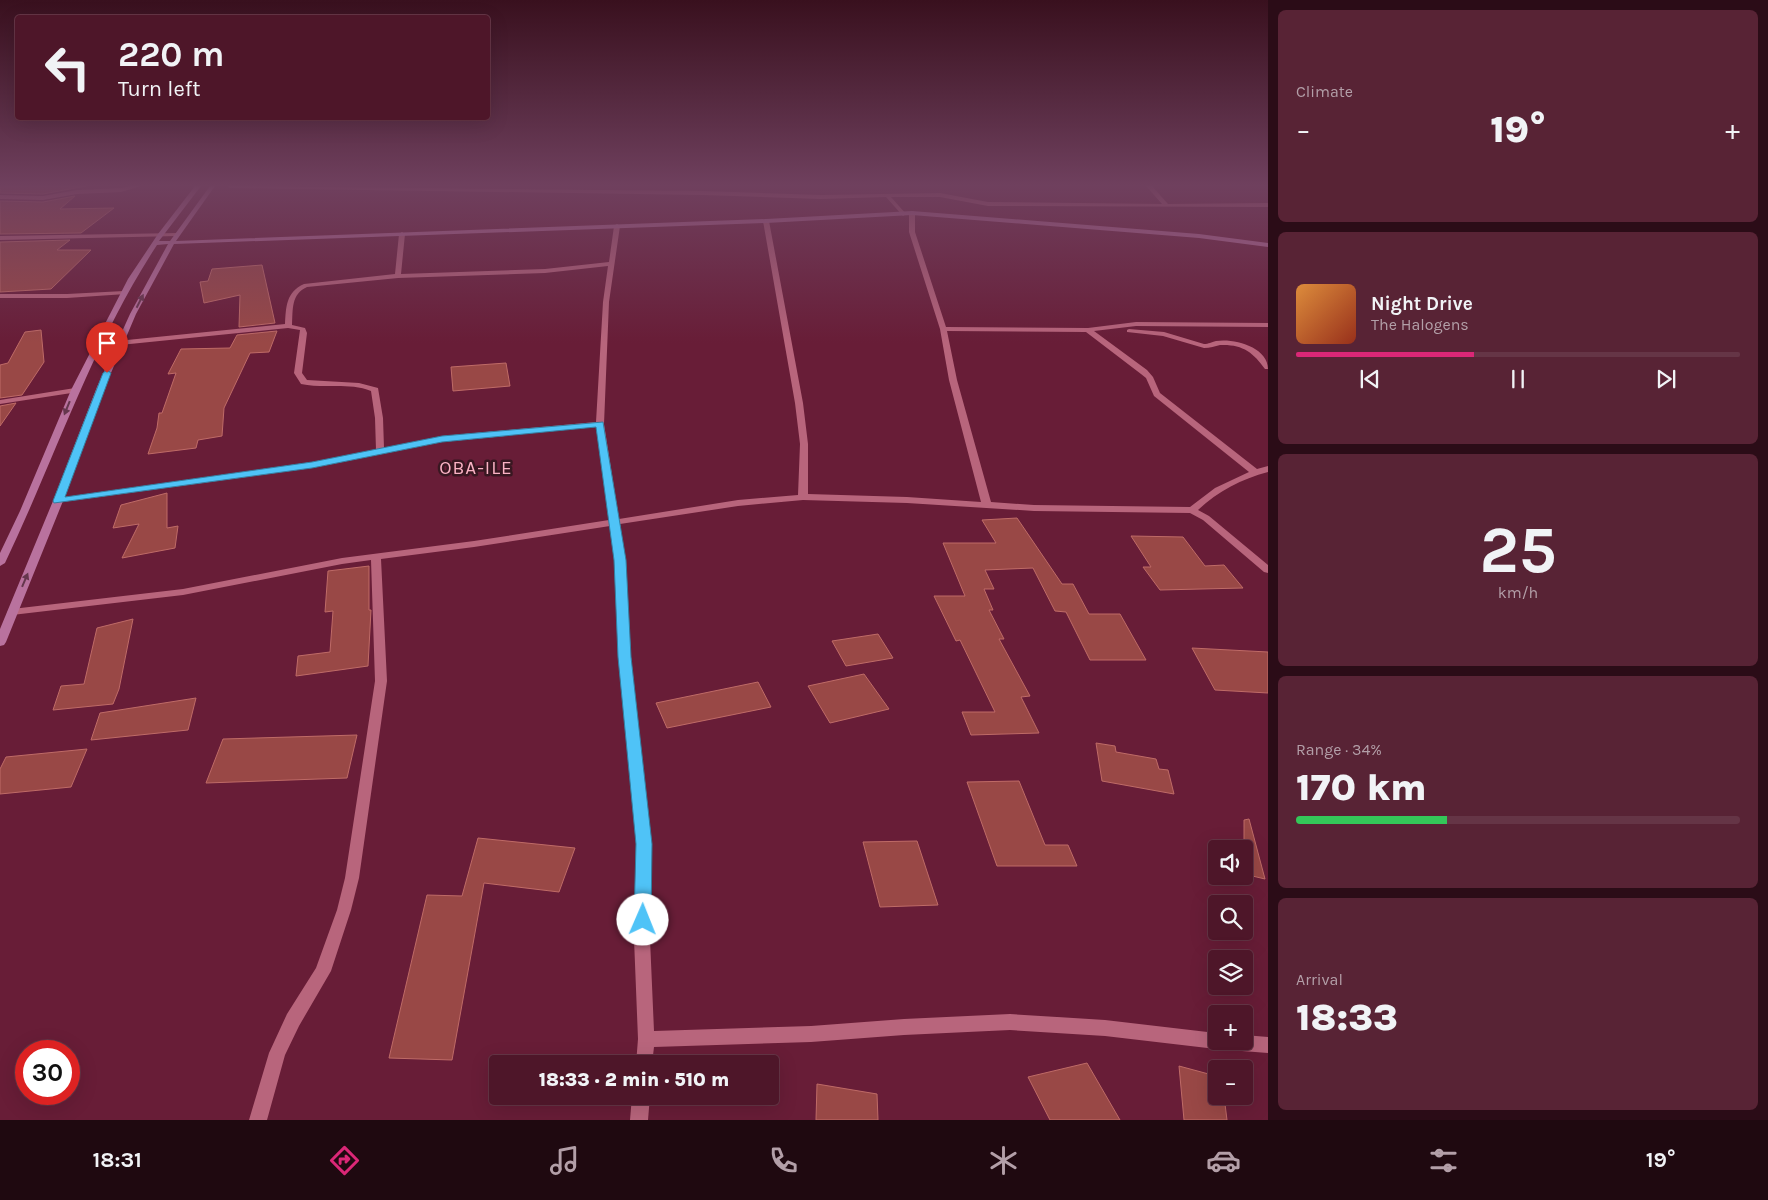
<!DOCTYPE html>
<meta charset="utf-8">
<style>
:root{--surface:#4e1629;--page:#582335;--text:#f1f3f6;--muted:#b39fa8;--line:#653546;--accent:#db2777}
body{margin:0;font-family:Karla,sans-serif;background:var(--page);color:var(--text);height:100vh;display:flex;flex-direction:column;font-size:19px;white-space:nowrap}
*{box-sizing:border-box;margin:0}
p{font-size:16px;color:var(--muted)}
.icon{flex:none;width:28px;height:28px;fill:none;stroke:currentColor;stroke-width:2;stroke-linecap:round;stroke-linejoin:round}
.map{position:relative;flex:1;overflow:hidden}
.sheet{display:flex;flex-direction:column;gap:10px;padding:10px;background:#2b0c17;width:500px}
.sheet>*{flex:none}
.hud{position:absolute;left:15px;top:15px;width:475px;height:105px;border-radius:5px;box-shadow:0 5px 20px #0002,0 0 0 1px var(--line);background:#4e1629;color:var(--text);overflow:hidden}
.buttons{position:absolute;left:1208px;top:840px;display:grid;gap:10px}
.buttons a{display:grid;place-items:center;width:45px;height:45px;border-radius:5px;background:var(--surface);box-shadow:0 5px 20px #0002,0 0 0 1px var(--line);font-size:25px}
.speed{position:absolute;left:15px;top:1040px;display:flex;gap:10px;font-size:25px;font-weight:700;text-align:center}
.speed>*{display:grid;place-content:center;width:65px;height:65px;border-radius:50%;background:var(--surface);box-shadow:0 5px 20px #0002,0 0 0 1px var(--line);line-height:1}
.speed .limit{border:8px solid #d22;background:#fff;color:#111}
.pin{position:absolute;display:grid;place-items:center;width:42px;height:42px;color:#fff;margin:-51px -21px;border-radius:50% 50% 50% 0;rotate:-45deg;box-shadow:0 0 5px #0007}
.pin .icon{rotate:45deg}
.me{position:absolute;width:55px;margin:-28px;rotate:1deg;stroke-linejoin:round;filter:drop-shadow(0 0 4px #0008)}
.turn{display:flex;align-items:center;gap:18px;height:105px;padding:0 20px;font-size:22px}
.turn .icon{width:65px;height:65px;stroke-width:2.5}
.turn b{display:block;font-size:35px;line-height:42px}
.big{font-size:38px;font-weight:800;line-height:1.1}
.sheet .tile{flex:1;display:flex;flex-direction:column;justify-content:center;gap:8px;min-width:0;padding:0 18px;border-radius:8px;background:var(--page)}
.sheet .dial{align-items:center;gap:0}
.dial b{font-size:65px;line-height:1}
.song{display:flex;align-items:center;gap:15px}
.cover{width:60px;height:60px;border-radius:8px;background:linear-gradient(135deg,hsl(30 70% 55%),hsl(10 70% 35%))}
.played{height:5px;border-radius:2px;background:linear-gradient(90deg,var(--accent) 40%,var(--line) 40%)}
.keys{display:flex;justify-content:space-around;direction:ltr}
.heat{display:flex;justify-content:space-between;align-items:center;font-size:28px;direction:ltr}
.charge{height:8px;border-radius:4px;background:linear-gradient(90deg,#34c759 34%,var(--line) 0)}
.trip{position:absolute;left:489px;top:1055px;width:290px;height:50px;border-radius:5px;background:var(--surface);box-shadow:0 5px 20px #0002,0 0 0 1px var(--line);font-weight:800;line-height:50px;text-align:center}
.tabs{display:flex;height:80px;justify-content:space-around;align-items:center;background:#1f0910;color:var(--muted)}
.tabs .icon{width:35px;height:35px}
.tabs .active{color:var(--accent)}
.tabs b{font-size:22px;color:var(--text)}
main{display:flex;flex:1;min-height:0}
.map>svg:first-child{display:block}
.building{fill:#994846;stroke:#bf6b67}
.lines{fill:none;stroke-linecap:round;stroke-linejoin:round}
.street{fill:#b8657c;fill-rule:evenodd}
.secondary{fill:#b9729e;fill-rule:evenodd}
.oneway{fill:#65374d}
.route{fill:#4fc3f7;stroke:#337fa1}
.labels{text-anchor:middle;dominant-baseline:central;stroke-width:5;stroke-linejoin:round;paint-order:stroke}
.quarter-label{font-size:19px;letter-spacing:1px;fill:#fbb2c4;stroke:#381721}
</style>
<main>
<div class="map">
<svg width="1268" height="1120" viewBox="0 0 1268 1120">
<rect width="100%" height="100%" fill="#681d37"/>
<!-- building -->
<g class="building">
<polygon points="37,186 86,186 43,194 0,193 0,187"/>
<polygon points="75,196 60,209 114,208 81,233 0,234 0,201 43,202"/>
<polygon points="70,240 57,250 91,250 51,289 0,292 0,242"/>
<polygon points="262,265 275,323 239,327 240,295 204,303 200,282 208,281 212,269"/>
<polygon points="41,330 44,362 22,395 0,398 0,365 8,363 25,332"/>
<polygon points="277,331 269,352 250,353 224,408 222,436 198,440 196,448 148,454 157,428 159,413 162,413 176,373 168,374 181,349 230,348 237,335"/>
<polygon points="506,363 510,386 453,391 451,367"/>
<polygon points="16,403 0,426 0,406"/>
<polygon points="167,493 167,528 178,526 175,548 122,558 139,524 113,528 121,505"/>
<polygon points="1017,518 1062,584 1073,584 1089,614 1120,614 1146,660 1090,660 1066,612 1055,611 1033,568 985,570 994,589 984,589 993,610 989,610 1004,639 999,639 1030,696 1021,697 1039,733 971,735 962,712 995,712 960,640 956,641 934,596 965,596 943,543 996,543 982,520"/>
<polygon points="1131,536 1183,537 1205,566 1224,565 1243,588 1160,590 1143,567 1151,567"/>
<polygon points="369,566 369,610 371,610 368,666 296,676 298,656 330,652 333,611 325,612 328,571"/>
<polygon points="133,619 119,689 113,704 53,710 61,686 84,684 97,628"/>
<polygon points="878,634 893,658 846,666 832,641"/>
<polygon points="1192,648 1268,652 1268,693 1215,690"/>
<polygon points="864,674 889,709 830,723 808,686"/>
<polygon points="758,682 771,707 667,728 656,703"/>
<polygon points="196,698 188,730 91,740 100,713"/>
<polygon points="357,735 347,778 206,783 223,739"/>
<polygon points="1096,743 1115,746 1116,752 1156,759 1159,769 1168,770 1174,794 1102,781"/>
<polygon points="87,749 71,787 0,794 0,769 6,757"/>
<polygon points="1019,781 1045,845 1068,845 1077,866 997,866 967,782"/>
<polygon points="1249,819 1265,879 1244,874 1244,820"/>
<polygon points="478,838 575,848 559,892 484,883 452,1060 389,1058 427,895 462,896"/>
<polygon points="917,841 938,905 880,907 863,842"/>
<polygon points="1087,1063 1120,1120 1050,1120 1028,1077"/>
<polygon points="1179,1066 1216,1076 1216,1096 1224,1096 1227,1120 1184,1120"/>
<polygon points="817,1084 877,1094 878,1120 816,1120"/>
</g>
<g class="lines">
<!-- street -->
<g class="street">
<polygon points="132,186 141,186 121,192 77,194 43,200 0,199 0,195 43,196 77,190 121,188"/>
<polygon points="227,186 703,191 821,195 940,193 988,202 1162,204 1146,186 1152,186 1168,204 1268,203 1268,207 988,206 940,197 891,197 906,214 903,216 886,197 821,199 703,195 230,188"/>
<path d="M912,211L915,213V232L946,327L1088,328L1136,322L1268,323V327L1136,326L1094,331L1147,370L1153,377L1160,393L1257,469L1268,466V472C1242,479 1218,491 1198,510L1209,516L1268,565V573L1264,572L1203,520L1190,513L1034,511L907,503L803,500L738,506L620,524L625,560L631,657L651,844L650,939L654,1031L811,1026L904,1019L1010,1014L1105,1020L1216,1033V1041H1244V1035L1268,1037V1053L1216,1049L1105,1036L1010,1030L904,1035L811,1042L654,1047L652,1064H636L638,1039L634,939L637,844L619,657L615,560L610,526L474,547L381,559L387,681L359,878L351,910L331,971L299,1026L285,1055L267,1120H249L269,1053L287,1014L316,968L337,910L345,878L375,681L371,560L342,564L183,595L12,615L7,612L12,609L183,589L342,558L474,541L609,520L596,427L442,442L312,468L55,503L53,501L55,499L58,498L312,462L376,450L375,418L371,391C349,382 324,389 301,384L294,373L300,330L288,328L120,345H117V341L285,324C286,307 286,292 304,284L395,274L399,234L402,232L405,234L401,274L545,269L609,262L614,226L617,224L620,226L609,302L604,424L619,519L738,500L798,495L800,444L795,403L763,221L766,219L769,221L803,403L808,444V494L907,497L981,502L949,380L940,329L909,232V213ZM608,266L603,302L596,422L442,436L384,448L383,418L378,388L359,383L307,380L302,373L307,333L305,328L292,325C293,309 291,294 307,287L398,278L545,273ZM947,331L1086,332L1141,374L1146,378L1154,396L1249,472L1215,488L1190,507L1034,505L991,502L957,380Z"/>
<polygon points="179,233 179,235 177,236 0,240 0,236"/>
<polygon points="124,291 126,292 126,294 67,298 0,298 0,294 67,294"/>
<path d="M1129,329L1164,332L1204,344C1209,344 1211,342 1216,341C1234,338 1268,347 1268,369H1265C1253,352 1242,344 1220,345C1215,346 1210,348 1204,348L1163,336L1127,332V330Z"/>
<polygon points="75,388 78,388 78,392 0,404 0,400"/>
<polygon points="632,1096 650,1096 648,1120 630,1120"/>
</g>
<!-- secondary -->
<path class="secondary" d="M195,186H201L159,241H170L210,186H215L176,241L766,219L912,211L1199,234L1268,243V247L1199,238L912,215L766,223L174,244L136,314L105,387L63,501L6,642L4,645L0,646V629L53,501L97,387L130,314L168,244L157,245C92,344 56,456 5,563L0,566V553L20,511L71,390L128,279L158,234Z"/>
</g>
<!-- one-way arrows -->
<defs><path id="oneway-solid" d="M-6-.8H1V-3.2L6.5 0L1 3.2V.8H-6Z" transform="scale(1.25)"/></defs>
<g class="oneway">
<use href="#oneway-solid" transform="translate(140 301) rotate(-63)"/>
<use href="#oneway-solid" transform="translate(67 408) rotate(112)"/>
<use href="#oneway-solid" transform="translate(25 580) rotate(-67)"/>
</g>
<!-- sky -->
<linearGradient id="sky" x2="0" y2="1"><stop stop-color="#39101e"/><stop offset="0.54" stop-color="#6f405e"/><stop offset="1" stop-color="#6f405e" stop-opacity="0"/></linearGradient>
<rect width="1268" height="343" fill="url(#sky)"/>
<!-- route -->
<polygon class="route" points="107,370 111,373 65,497 312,462 442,436 603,422 626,560 631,657 652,844 651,920 649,925 643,927 637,925 634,920 636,844 618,657 614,560 596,427 442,442 312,468 54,503 53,501 103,373"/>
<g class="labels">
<!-- quarter labels -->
<g class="quarter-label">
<text x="476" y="468">OBA-ILE</text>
</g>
</g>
</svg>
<div class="buttons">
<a><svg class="icon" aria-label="sound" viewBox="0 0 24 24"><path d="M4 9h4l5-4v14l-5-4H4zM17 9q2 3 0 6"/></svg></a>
<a><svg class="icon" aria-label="search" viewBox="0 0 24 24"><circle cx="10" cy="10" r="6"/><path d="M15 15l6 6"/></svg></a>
<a><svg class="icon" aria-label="layers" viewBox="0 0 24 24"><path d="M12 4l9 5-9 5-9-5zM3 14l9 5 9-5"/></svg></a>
<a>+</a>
<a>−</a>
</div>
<div class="speed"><div class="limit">30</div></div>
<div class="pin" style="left:107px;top:373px;background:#d93025"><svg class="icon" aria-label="arrive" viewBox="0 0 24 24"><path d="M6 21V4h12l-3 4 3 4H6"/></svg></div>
<svg class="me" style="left:643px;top:920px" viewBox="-20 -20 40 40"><circle r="19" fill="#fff"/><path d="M0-13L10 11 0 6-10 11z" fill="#4fc3f7"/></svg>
<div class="trip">18:33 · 2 min · 510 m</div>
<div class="hud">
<div class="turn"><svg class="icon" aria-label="left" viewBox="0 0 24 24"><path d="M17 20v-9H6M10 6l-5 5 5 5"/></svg><div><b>220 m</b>Turn left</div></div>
</div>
</div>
<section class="sheet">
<div class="tile"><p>Climate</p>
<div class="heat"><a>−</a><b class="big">19°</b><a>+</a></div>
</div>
<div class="tile">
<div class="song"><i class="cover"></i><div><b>Night Drive</b><p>The Halogens</p></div></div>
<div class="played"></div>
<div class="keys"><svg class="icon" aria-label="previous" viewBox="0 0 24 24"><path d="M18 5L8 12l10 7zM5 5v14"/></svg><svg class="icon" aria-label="pause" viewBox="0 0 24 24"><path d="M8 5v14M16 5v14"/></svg><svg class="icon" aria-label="next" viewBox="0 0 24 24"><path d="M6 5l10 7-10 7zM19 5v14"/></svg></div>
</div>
<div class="tile dial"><b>25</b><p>km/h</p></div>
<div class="tile"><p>Range · 34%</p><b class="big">170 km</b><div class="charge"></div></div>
<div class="tile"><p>Arrival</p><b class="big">18:33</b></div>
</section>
</main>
<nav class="tabs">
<b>18:31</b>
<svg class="icon active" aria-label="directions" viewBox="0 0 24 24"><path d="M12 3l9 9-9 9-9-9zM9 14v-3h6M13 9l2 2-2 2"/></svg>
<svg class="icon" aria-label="music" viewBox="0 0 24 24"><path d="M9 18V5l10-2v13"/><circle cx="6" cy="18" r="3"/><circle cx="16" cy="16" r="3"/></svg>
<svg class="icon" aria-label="phone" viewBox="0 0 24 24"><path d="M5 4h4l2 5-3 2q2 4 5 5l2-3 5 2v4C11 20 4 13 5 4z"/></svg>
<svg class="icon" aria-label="climate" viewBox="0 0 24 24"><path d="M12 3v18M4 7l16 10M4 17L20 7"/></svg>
<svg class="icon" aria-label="car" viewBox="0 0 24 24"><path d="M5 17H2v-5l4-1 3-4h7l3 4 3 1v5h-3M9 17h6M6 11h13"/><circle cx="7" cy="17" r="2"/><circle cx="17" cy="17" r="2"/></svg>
<svg class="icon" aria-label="filters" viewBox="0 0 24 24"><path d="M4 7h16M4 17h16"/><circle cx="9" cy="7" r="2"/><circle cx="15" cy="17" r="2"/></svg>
<b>19°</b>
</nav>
